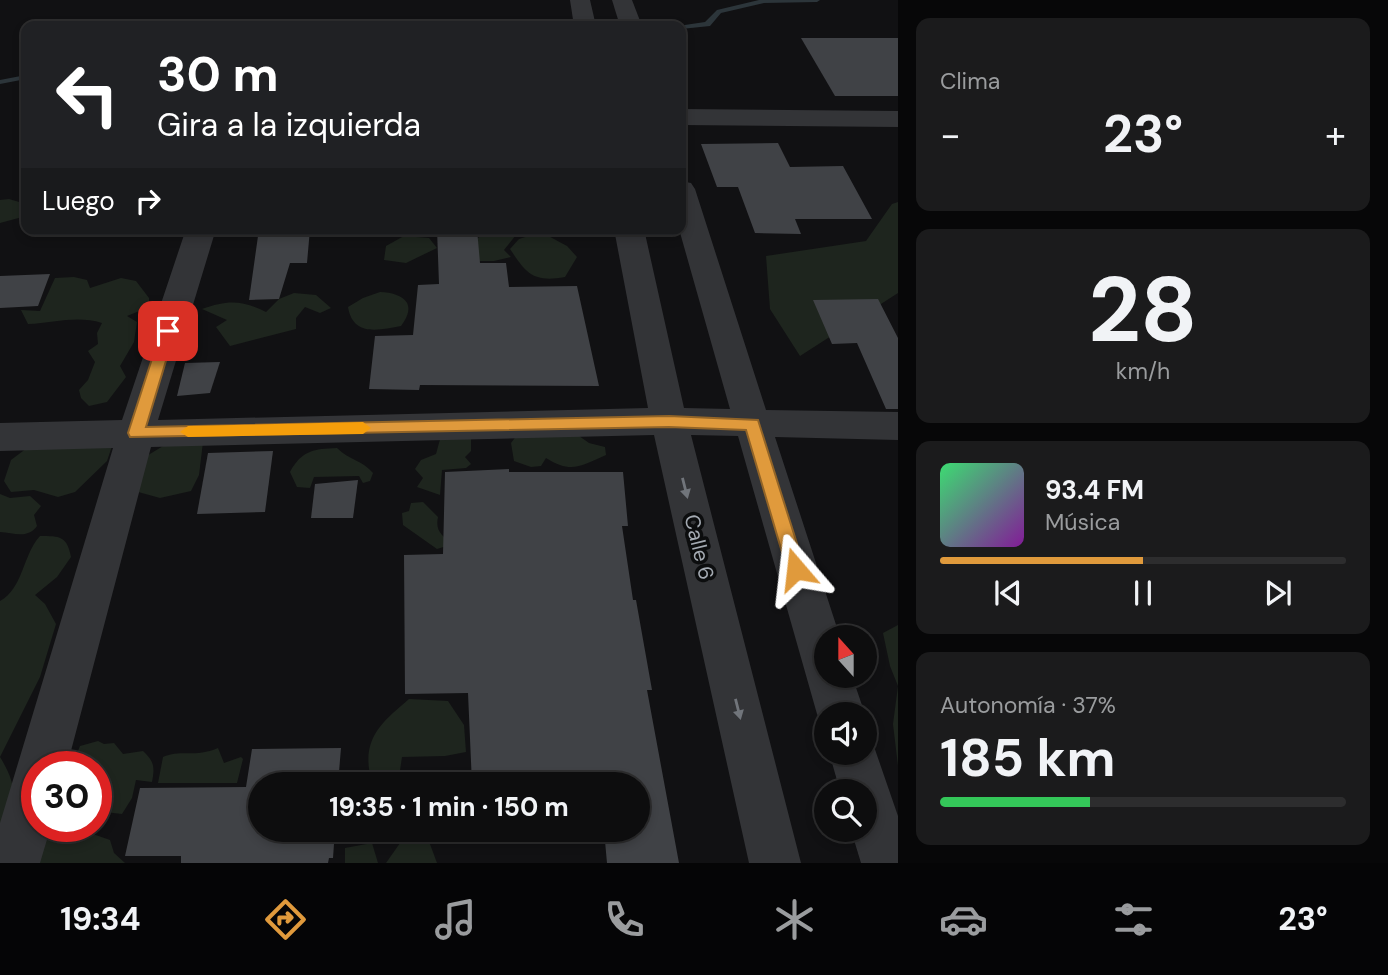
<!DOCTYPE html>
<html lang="es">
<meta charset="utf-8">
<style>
:root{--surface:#0d0d0e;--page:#1b1b1c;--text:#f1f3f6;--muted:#9a9c9e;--line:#2d2d2e;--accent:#e09a3c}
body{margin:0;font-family:"DM Sans",sans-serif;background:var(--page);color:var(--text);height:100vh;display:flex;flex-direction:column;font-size:26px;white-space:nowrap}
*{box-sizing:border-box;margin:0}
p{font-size:23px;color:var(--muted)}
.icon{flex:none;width:38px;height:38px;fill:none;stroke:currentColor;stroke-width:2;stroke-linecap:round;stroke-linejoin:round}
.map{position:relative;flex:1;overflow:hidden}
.sheet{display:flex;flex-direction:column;gap:18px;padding:18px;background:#070708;width:490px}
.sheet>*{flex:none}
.banner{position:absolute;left:21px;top:21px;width:665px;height:214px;border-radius:14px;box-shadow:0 4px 10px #0003,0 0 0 2px var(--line);background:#202124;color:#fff;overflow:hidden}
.needle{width:46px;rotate:339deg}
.tools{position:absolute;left:814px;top:625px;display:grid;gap:14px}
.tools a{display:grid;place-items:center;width:63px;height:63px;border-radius:50%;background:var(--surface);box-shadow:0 4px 10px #0003,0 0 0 2px var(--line);font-size:35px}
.speed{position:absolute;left:21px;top:751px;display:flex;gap:14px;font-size:35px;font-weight:700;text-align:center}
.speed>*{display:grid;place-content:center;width:91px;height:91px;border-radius:50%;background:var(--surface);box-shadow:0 4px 10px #0003,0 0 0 2px var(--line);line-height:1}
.speed .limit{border:10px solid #d22;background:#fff;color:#111}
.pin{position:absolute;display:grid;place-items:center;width:60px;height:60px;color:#fff;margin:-30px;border-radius:14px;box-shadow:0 4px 10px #0006}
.me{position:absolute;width:77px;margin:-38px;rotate:343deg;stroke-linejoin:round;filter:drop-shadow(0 0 5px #0008)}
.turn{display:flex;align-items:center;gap:24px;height:147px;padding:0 21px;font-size:32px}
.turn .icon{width:91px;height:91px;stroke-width:2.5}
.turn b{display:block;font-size:49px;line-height:60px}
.then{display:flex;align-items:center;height:66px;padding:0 21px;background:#0003;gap:14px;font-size:26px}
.big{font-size:52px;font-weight:700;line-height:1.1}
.sheet .widget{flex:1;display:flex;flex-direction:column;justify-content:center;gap:10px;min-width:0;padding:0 24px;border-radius:14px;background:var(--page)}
.sheet .dial{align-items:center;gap:0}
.dial b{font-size:91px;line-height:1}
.song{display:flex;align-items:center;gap:21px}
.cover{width:84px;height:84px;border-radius:10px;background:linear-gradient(135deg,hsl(140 70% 55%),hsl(290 70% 35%))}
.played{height:7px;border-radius:4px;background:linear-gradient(90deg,var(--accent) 50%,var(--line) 50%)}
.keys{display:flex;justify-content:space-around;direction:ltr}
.heat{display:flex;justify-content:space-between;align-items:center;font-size:38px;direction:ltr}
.charge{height:10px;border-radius:5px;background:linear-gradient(90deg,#34c759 37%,var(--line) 0)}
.trip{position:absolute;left:248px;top:772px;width:402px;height:70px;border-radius:35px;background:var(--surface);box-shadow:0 4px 10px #0003,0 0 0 2px var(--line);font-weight:700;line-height:70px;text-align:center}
.dock{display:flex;height:112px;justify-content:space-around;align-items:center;background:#050506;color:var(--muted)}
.dock .icon{width:49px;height:49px}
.dock .active{color:var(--accent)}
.dock b{font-size:32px;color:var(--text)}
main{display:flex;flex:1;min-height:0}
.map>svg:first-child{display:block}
.green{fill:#1e251e}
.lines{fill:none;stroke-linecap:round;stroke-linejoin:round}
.stream{fill:#2c353a;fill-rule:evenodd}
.building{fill:#404246}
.street{fill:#333437;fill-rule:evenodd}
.oneway{fill:#71757b}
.route{fill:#e09a3c;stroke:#926427;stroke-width:2}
.slow{fill:#f59e0b}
.labels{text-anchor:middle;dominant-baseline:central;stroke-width:7;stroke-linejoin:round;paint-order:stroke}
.street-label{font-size:21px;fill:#a4aab2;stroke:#0c0d0e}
</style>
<main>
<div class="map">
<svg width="898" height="863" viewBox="0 0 898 863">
<rect width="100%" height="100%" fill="#111113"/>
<!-- green -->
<g class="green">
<polygon points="9,199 26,204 26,216 0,223 0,200"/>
<polygon points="898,202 898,293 800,356 770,309 766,256 866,241 892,204"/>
<path d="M509,229L516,235L504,250L511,257L494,261H460C474,238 481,231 509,229Z"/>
<path d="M541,232L567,246L577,257L565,277C533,283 526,273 510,249L519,239Z"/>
<polygon points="404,236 429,238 437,248 406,263 384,260 386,246"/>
<path d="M74,277L87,280L90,288L121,278L136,281L149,298V307L127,316L137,322L134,342L120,366L126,377L107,402L89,406L81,398L79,390L88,380L95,362L88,351L98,344L97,333L102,323C77,315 54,323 28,324L21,310L40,311L55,278Z"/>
<path d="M380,292C404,293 418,304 401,326C379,330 353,337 348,307L363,298Z"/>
<path d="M294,293L316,295L331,308L320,313L305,307L296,318V329L230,346L216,327L227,320L202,309C228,300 241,300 266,312L279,299Z"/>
<path d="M520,431H572L589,443L605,447L606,455C580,466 572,474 546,458L541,466L531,467L514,461L511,443Z"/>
<polygon points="442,432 471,434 471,451 465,457 471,464 466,468 442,470 440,495 417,487 423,478 415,469 421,460 436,454"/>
<polygon points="173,440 203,442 199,475 191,491 160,498 131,490 145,457"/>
<polygon points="35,442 113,443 107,461 75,492 58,497 34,490 11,492 4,481 11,460"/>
<path d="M337,448C349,460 362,460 373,473L370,481L363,483L359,476L314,477L310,488L297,487L290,472C302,450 314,449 337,448Z"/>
<path d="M0,494L10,498L30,496L41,506L34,515L37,526C28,539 14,533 0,532Z"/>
<path d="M423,502L438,517C435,531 442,536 453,544L437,549L403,525L402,513L409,511L411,503Z"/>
<path d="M40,536C60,536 67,536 71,557L57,577L35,595L45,604L56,624L40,677L0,757C19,788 17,804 0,834V601C23,589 23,554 40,536Z"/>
<polygon points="898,625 898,766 893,724 898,686 890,666 883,633"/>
<path d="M409,699L448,701L464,725L466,752L445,756L402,757L398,784H379L371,779C361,739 381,723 409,699Z"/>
<path d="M98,741L104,744L114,743L123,754L143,751C154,761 155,767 152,782L136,780L132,798L122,814L96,811V766H72L80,746Z"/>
<path d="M218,748L224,763L241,757L243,759L237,783H158L163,757C181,749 195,758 218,748Z"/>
<polygon points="43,826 88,826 90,833 110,840 114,853 125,863 15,863"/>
<polygon points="405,836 427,836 437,863 386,863"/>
<polygon points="372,843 378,863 345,863 345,848"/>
</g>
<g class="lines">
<!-- stream -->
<g class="stream">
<polygon points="759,0 820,0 817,2 764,3 721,13 710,26 681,29 681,26 678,26 705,22 717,10"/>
<polygon points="26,75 26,79 0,84 0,80"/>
</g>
</g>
<!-- building -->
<g class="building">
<polygon points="801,38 898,38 898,96 835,96"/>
<polygon points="778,143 790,167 843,166 872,219 795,219 801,234 755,233 738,187 717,187 701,144"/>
<polygon points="259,229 310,229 307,263 290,263 279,299 249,300"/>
<polygon points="437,229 477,229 480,263 506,263 509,287 577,286 599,386 420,385 419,390 369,389 375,336 413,335 418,285 439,284"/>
<polygon points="50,274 38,306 0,308 0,276"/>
<polygon points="878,299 898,338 898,409 886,409 857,343 832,344 813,300"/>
<polygon points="220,362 210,393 177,396 185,363"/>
<polygon points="273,451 265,512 197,514 208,453"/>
<polygon points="509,469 509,472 623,472 628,526 622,526 633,600 636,600 652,690 647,690 679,863 607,863 604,830 639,830 639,784 472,784 468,693 405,694 404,555 443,554 445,472"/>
<polygon points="358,480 353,518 311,518 315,484"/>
<polygon points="341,748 338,784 261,784 261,830 335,830 333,858 329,858 328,863 181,863 181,856 125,856 140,788 246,787 252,749"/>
</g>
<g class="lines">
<!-- street -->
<g class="street">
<polygon points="570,0 590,0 596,26 574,26"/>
<polygon points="612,0 632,0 642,26 620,26"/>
<polygon points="681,109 898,111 898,127 681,125"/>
<polygon points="681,181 691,183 695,189 766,410 898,412 898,440 775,437 840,637 826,637 826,676 852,676 865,714 826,714 826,731 817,714 738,436 691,435 801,863 749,863 654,435 151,447 67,766 37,766 37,826 51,826 40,863 0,863 0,823 113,448 0,451 0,423 122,420 186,229 216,229 158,420 648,408 614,229 644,229 684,408 730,409 679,229"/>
<polygon points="864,733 870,735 898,816 898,863 861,863 851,830 864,830 864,791 840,791 829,752 864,752"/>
</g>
</g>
<!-- one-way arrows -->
<defs><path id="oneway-solid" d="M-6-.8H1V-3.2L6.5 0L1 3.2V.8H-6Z" transform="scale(1.75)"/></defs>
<g class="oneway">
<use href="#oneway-solid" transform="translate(685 488) rotate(76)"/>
<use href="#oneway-solid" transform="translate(738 709) rotate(76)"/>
</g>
<!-- route -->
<polygon class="route" points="168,326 175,331 146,427 669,416 758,420 805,569 803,574 796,576 790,574 787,569 746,430 669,427 130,437 128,433 161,331"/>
<!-- slow -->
<polygon class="slow" points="363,422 371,428 363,434 188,437 180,432 188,426"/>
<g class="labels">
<!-- street labels -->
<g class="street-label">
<text transform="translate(699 547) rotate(76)">Calle 6</text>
</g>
</g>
</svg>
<div class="tools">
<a><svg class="needle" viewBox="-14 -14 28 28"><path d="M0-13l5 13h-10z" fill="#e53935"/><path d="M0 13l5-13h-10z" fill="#9a9c9e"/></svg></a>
<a><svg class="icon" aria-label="sound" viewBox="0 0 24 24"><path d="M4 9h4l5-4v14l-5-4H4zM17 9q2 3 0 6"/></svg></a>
<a><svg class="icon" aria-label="search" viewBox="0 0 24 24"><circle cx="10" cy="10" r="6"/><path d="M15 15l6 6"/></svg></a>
</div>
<div class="speed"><div class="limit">30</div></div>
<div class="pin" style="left:168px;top:331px;background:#d93025"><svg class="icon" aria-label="arrive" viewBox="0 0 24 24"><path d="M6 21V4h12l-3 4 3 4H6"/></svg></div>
<svg class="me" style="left:796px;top:569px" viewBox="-20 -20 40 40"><path d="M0-17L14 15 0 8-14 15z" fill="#e09a3c" stroke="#fff" stroke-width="4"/></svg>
<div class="trip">19:35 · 1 min · 150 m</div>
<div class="banner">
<div class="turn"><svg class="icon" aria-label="left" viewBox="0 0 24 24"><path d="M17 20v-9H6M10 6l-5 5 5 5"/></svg><div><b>30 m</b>Gira a la izquierda</div></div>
<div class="then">Luego<svg class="icon" aria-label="right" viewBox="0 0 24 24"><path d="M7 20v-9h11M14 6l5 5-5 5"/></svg></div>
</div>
</div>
<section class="sheet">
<div class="widget"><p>Clima</p>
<div class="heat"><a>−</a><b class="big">23°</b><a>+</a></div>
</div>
<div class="widget dial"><b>28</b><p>km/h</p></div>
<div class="widget">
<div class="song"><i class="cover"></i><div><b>93.4 FM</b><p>Música</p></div></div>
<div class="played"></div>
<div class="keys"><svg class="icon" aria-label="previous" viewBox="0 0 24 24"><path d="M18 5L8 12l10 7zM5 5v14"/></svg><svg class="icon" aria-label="pause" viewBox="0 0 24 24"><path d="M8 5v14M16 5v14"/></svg><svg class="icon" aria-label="next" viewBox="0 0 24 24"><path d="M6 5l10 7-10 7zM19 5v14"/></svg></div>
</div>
<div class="widget"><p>Autonomía · 37%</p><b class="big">185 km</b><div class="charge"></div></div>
</section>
</main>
<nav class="dock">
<b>19:34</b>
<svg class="icon active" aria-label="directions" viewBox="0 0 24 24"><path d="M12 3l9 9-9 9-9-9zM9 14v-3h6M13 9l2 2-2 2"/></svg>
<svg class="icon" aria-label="music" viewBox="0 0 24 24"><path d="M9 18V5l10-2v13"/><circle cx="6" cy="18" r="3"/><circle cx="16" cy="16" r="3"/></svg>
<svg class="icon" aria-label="phone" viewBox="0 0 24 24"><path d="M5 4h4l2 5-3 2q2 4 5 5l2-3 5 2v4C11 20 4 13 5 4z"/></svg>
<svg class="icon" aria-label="climate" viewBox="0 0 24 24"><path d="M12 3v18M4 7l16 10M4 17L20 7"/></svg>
<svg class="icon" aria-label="car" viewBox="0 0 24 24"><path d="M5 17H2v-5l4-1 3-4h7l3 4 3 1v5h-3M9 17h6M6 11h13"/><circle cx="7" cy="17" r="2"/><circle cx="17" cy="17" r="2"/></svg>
<svg class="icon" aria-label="filters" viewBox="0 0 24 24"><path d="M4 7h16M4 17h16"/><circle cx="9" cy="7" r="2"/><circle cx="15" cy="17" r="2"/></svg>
<b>23°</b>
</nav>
